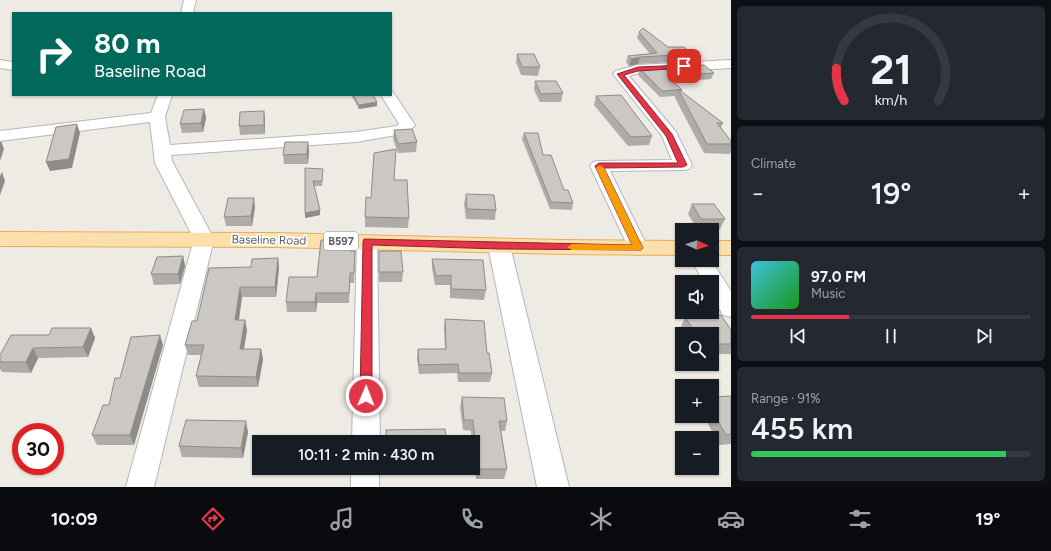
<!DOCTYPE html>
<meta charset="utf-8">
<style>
:root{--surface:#171b24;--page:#242831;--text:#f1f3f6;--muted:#9ea1a6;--line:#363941;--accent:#e23547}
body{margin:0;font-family:Figtree,sans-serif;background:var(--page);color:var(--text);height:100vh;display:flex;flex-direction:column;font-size:15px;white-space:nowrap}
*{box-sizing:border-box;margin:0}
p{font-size:13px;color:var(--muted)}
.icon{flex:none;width:22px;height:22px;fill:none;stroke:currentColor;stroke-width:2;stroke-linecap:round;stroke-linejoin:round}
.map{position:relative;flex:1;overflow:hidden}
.sheet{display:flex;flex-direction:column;gap:6px;padding:6px;background:#0d0f14;width:320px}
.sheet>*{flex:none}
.banner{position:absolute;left:12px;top:12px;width:380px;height:84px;border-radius:0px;box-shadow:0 1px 3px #0004;background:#00695c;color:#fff;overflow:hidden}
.needle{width:26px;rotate:93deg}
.fabs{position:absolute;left:675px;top:223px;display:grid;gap:8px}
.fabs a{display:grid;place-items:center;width:44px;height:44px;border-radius:0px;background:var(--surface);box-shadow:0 1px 3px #0004;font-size:20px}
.speed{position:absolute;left:12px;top:423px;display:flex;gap:8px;font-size:20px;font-weight:700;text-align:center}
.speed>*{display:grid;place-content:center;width:52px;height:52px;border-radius:50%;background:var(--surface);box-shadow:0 1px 3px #0004;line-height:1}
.speed .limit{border:6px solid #d22;background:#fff;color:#111}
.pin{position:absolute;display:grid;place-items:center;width:34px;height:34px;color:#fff;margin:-17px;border-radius:8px;box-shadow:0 2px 6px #0006}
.me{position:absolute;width:44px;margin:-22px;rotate:1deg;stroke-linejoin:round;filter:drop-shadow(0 0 3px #0008)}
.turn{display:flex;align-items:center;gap:14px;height:84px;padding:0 16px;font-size:18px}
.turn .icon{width:52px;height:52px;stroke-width:2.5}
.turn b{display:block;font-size:28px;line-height:34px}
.big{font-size:30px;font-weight:600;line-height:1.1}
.sheet .widget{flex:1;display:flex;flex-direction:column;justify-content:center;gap:6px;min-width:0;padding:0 14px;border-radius:6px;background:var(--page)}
.sheet .dial{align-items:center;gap:0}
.dial svg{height:104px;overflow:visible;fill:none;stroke:var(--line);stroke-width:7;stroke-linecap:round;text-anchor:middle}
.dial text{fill:var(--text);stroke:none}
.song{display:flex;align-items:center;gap:12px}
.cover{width:48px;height:48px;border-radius:6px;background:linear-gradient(135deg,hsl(190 70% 55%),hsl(120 70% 35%))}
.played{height:4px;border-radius:2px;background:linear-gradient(90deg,var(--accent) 35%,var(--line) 35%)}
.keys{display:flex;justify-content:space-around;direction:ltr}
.heat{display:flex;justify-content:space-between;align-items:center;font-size:22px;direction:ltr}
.charge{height:6px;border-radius:3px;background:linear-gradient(90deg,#34c759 91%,var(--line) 0)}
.trip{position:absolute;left:252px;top:435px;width:228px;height:40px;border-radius:0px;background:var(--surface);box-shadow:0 1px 3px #0004;font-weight:600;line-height:40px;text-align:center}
.tab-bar{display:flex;height:64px;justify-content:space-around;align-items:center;background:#090b0e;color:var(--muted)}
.tab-bar .icon{width:28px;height:28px}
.tab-bar .current{color:var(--accent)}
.tab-bar b{font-size:18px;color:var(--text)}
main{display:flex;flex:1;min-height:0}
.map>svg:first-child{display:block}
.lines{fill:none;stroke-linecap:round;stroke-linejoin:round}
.street-casing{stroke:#b4b7ba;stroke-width:2}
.secondary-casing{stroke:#b3b7bb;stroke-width:2}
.primary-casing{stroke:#ebab5f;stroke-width:2}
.street{fill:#fff;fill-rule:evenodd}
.secondary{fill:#fff;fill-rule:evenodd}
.primary{fill:#fbe0ab;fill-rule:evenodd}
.wall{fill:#afaba8}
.shaded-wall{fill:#8e8b88}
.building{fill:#cbc7c3;stroke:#8e8b88}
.route{fill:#e23547;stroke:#93222e}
.slow{fill:#f59e0b}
.labels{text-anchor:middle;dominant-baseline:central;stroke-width:3.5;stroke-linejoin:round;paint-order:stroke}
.shield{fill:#fff;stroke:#8d9092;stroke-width:1}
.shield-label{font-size:11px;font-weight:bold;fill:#5c6164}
.street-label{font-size:12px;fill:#5c6164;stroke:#fff}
</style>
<main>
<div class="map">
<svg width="731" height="487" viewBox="0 0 731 487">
<rect width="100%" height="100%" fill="#eeeae4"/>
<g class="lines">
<defs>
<g id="street">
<polygon points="184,0 196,0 193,13 181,13"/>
<polygon points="0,60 13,62 13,70 0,68"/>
<polygon points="731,60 731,68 639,73 629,76 676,132 692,165 689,169 683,170 610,171 648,248 645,253 638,255 631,253 590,166 593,162 599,161 672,160 662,136 613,74 615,71 638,65"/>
<polygon points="391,91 393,92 415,125 408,133 356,142 171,155 173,163 214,239 154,487 126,487 194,239 155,163 150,122 0,141 0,131 151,113 158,95 172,95 165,117 170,145 356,132 397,126 399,124 381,95 391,95"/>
<polygon points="367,236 374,237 377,242 380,442 352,442 357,242 360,237"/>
<polygon points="691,260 711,260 731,291 731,317 723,315 712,296 712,282 704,282"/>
<rect x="351" y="468" width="28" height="19"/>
</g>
<polygon id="secondary" points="499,239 507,241 510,246 569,487 537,487 488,246 491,241"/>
<g id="primary">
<polygon points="0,232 275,233 564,240 682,241 682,255 564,254 275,247 0,246"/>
<rect x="712" y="241" width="19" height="14"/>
</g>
</defs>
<!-- street casing -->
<use href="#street" class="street-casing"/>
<!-- secondary casing -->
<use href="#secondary" class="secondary-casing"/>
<!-- primary casing -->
<use href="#primary" class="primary-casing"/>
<!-- street -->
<use href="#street" class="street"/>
<!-- secondary -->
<use href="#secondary" class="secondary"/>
<!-- primary -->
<use href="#primary" class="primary"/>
</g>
<!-- wall -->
<g class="wall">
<polygon points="639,32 668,47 692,54 690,61 638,64 629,66 626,62 628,56 650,54 637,38"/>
<polygon points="517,54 540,67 538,76 521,75 516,62"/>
<polygon points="640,69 714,73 711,79 674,82 682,90 681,92 723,123 721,128 731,141 731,151 730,154 704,153 675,98 675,96 660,97 638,75"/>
<polygon points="535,81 563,93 561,102 540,102 534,90"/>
<polygon points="351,95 373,95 377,106 359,109"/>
<polygon points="596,96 652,136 649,145 628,146 594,105"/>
<polygon points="204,109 206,118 203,132 182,133 180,124"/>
<polygon points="265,120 265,134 240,135 239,126"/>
<polygon points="394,130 417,142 416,152 398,153 393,139"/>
<polygon points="524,133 543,155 564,190 573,203 572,210 550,209 522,139"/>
<polygon points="308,142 309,151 308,164 284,164 283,155"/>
<polygon points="305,168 323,173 322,186 314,186 320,210 320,215 305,218"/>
<polygon points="394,180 409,218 408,228 365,227 365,217 371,198"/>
<polygon points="466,194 496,210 495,220 466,219 464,204"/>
<polygon points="692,204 725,219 720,229 697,229 688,214"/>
<polygon points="255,207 252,226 226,226 224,217"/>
<polygon points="351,251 355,261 354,283 350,283 349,303 317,303 316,312 287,312 286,302 317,277"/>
<polygon points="379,251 403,272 402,282 379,282"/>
<polygon points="183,256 185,266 180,284 154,285 151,274"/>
<polygon points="278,258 279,268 276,297 242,297 239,320 245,320 247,330 244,349 261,349 263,359 258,387 199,387 196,376 201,355 188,355 185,345 251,267"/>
<polygon points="432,259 486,290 484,300 450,298 450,285 435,285 432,268"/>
<polygon points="685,317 731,330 731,354 712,354 712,334 685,334 681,327"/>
<polygon points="445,319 487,353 492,373 490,382 458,382 457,373 419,374 417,358 418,349 445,349 444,328"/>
<polygon points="91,328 95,338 88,357 38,358 31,373 2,372 0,369 0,355 49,335"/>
<polygon points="163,345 134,445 97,445 92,435 109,405 120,378"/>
<polygon points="731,396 731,444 719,445 704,416 712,416 712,397"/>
<polygon points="462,397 507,421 505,431 501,431 507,469 504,479 476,479 473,450 473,442 472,442 471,431 463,430 460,407"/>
<polygon points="248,432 243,458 182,457 179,446"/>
<polygon points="387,468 448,468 448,472 387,473"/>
</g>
<!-- shaded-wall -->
<g class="shaded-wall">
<polygon points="640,57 638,64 629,66 631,59"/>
<polygon points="377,102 377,106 359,109 359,105"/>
<polygon points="204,109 206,118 203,132 201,123"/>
<polygon points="264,111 265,120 265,134 264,125"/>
<polygon points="77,124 80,133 72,168 50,171 46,162"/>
<polygon points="1,141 4,149 0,161 0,142"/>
<polygon points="308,142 309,151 308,164 307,154"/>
<polygon points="2,172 5,181 0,195 0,176"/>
<polygon points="254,198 255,207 252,226 251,216"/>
<polygon points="320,210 320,215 305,218 305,213"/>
<polygon points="183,256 185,266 180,284 178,274"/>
<polygon points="278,258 279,268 276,297 275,287"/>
<polygon points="240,287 242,297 237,331 235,320"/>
<polygon points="316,293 317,303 316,312 315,302"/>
<polygon points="245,320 247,330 242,359 240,349"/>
<polygon points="91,328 95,338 88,357 83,347"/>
<polygon points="160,335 163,345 134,445 130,435"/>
<polygon points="33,348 38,358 31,373 26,362"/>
<polygon points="261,349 263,359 258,387 256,377"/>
<polygon points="246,421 248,432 243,458 241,448"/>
</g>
<!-- building -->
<g class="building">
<polygon points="643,28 668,47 684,47 692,54 640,57 631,59 628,56 657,53 639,32"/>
<polygon points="517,54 534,54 540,67 522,67"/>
<polygon points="704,65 714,73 668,76 682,90 678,90 678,89 677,90 662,91 640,69"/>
<polygon points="535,81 556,81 563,93 541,94"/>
<polygon points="678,89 723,123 717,123 731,141 731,144 707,144"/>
<polygon points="353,95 373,95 377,102 359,105"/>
<polygon points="621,95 652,136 631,137 596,96"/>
<polygon points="204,109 201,123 180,124 184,110"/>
<polygon points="264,111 264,125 239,126 240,112"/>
<polygon points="77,124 69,159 46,162 56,127"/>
<polygon points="412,129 417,142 398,144 394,130"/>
<polygon points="524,133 538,133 543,155 551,155 564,190 568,190 573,203 551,202"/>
<polygon points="285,142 308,142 307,154 283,155"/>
<polygon points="396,149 394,180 407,180 409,218 365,217 366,197 371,198 374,153"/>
<polygon points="305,168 323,169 322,181 313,181 320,210 305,213"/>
<polygon points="466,194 494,195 496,210 467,209"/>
<polygon points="228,198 254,198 251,216 224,217"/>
<polygon points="692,204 714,204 725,219 701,219"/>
<polygon points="321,240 351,241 351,251 355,251 354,273 350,273 349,293 316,293 315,302 286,302 289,277 317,277"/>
<polygon points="379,251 401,251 403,272 379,272"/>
<polygon points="183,256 178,274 151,274 157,257"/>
<polygon points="278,258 275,287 240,287 235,320 245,320 240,349 261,349 256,377 196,376 204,345 185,345 192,321 197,321 209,268 251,267 252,259"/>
<polygon points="432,259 483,260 486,290 451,289 451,275 436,276"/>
<polygon points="721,315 731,330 731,344 712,344 712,334 696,334 685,317"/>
<polygon points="445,319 484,321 487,353 489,353 492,373 459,373 458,364 419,365 418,349 446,349"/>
<polygon points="52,328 91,328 83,347 33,348 26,362 0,362 0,355 11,335 49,335"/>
<polygon points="160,335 130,435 92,435 103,405 109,405 115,378 120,378 131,337"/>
<polygon points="731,396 731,434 726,435 712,410 712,397"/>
<polygon points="462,397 504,398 507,421 499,421 507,469 478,469 473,420 464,420"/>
<polygon points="186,420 246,421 241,448 179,446"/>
<polygon points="445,429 447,442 386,442 386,430"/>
</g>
<!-- route -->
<polygon class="route" points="684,65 687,65 687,68 638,71 624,75 672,134 687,165 683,167 604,168 643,248 641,250 499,249 372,245 372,396 370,399 366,400 362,399 360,396 363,242 364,239 632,245 595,166 599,163 678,163 666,136 617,74 638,67"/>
<!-- slow -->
<polygon class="slow" points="600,165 604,168 643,248 641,250 572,250 567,247 572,244 632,245 596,168"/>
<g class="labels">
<!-- shield labels -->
<rect class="shield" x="324" y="232" width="34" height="18" rx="3"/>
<g class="shield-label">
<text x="341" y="241">B597</text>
</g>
<!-- street labels -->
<g class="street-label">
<text transform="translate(269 240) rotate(1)">Baseline Road</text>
</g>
</g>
</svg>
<div class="fabs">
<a><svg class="needle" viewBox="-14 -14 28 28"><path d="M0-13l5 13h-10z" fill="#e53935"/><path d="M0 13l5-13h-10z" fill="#9ea1a6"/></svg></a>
<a><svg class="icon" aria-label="sound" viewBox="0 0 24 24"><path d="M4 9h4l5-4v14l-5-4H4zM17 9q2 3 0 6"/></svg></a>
<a><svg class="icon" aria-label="search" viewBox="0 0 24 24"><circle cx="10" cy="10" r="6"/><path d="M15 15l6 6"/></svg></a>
<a>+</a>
<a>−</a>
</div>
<div class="speed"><div class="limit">30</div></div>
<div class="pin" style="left:684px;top:66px;background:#d93025"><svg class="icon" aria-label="arrive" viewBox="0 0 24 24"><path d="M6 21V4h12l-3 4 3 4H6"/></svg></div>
<svg class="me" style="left:366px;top:396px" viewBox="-20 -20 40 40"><circle r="17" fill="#e23547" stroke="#fff" stroke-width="3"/><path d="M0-11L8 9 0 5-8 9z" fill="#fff"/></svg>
<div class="trip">10:11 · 2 min · 430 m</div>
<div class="banner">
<div class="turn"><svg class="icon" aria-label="right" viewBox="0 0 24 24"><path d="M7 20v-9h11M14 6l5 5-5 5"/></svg><div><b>80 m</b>Baseline Road</div></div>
</div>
</div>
<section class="sheet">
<div class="widget dial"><svg viewBox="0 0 100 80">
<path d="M14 69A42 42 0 1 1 86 69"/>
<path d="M14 69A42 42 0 0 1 8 44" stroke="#e23547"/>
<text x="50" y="56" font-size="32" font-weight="700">21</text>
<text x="50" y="72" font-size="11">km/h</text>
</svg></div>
<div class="widget"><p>Climate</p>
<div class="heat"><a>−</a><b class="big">19°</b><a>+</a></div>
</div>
<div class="widget">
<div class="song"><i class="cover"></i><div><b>97.0 FM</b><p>Music</p></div></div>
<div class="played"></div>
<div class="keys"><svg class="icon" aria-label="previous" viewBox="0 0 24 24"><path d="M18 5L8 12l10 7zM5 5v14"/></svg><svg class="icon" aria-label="pause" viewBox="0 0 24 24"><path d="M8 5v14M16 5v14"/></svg><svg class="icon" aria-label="next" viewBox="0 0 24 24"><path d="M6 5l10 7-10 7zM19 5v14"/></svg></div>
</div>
<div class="widget"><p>Range · 91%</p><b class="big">455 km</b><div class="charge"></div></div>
</section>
</main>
<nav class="tab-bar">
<b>10:09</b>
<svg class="icon current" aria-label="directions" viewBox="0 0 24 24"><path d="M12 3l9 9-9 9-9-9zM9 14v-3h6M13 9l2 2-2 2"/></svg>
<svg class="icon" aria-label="music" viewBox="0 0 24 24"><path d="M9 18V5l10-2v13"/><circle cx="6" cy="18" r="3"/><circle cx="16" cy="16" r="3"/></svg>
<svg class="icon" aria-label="phone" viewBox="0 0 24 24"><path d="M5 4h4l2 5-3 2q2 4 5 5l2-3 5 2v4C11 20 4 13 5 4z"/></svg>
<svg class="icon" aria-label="climate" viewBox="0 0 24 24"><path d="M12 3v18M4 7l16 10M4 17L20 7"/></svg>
<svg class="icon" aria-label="car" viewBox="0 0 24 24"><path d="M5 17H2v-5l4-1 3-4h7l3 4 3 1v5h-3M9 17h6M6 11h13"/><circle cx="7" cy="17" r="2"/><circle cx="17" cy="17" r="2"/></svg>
<svg class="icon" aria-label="filters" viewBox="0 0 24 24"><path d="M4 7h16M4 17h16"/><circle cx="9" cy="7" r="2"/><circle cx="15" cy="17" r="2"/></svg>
<b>19°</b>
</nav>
